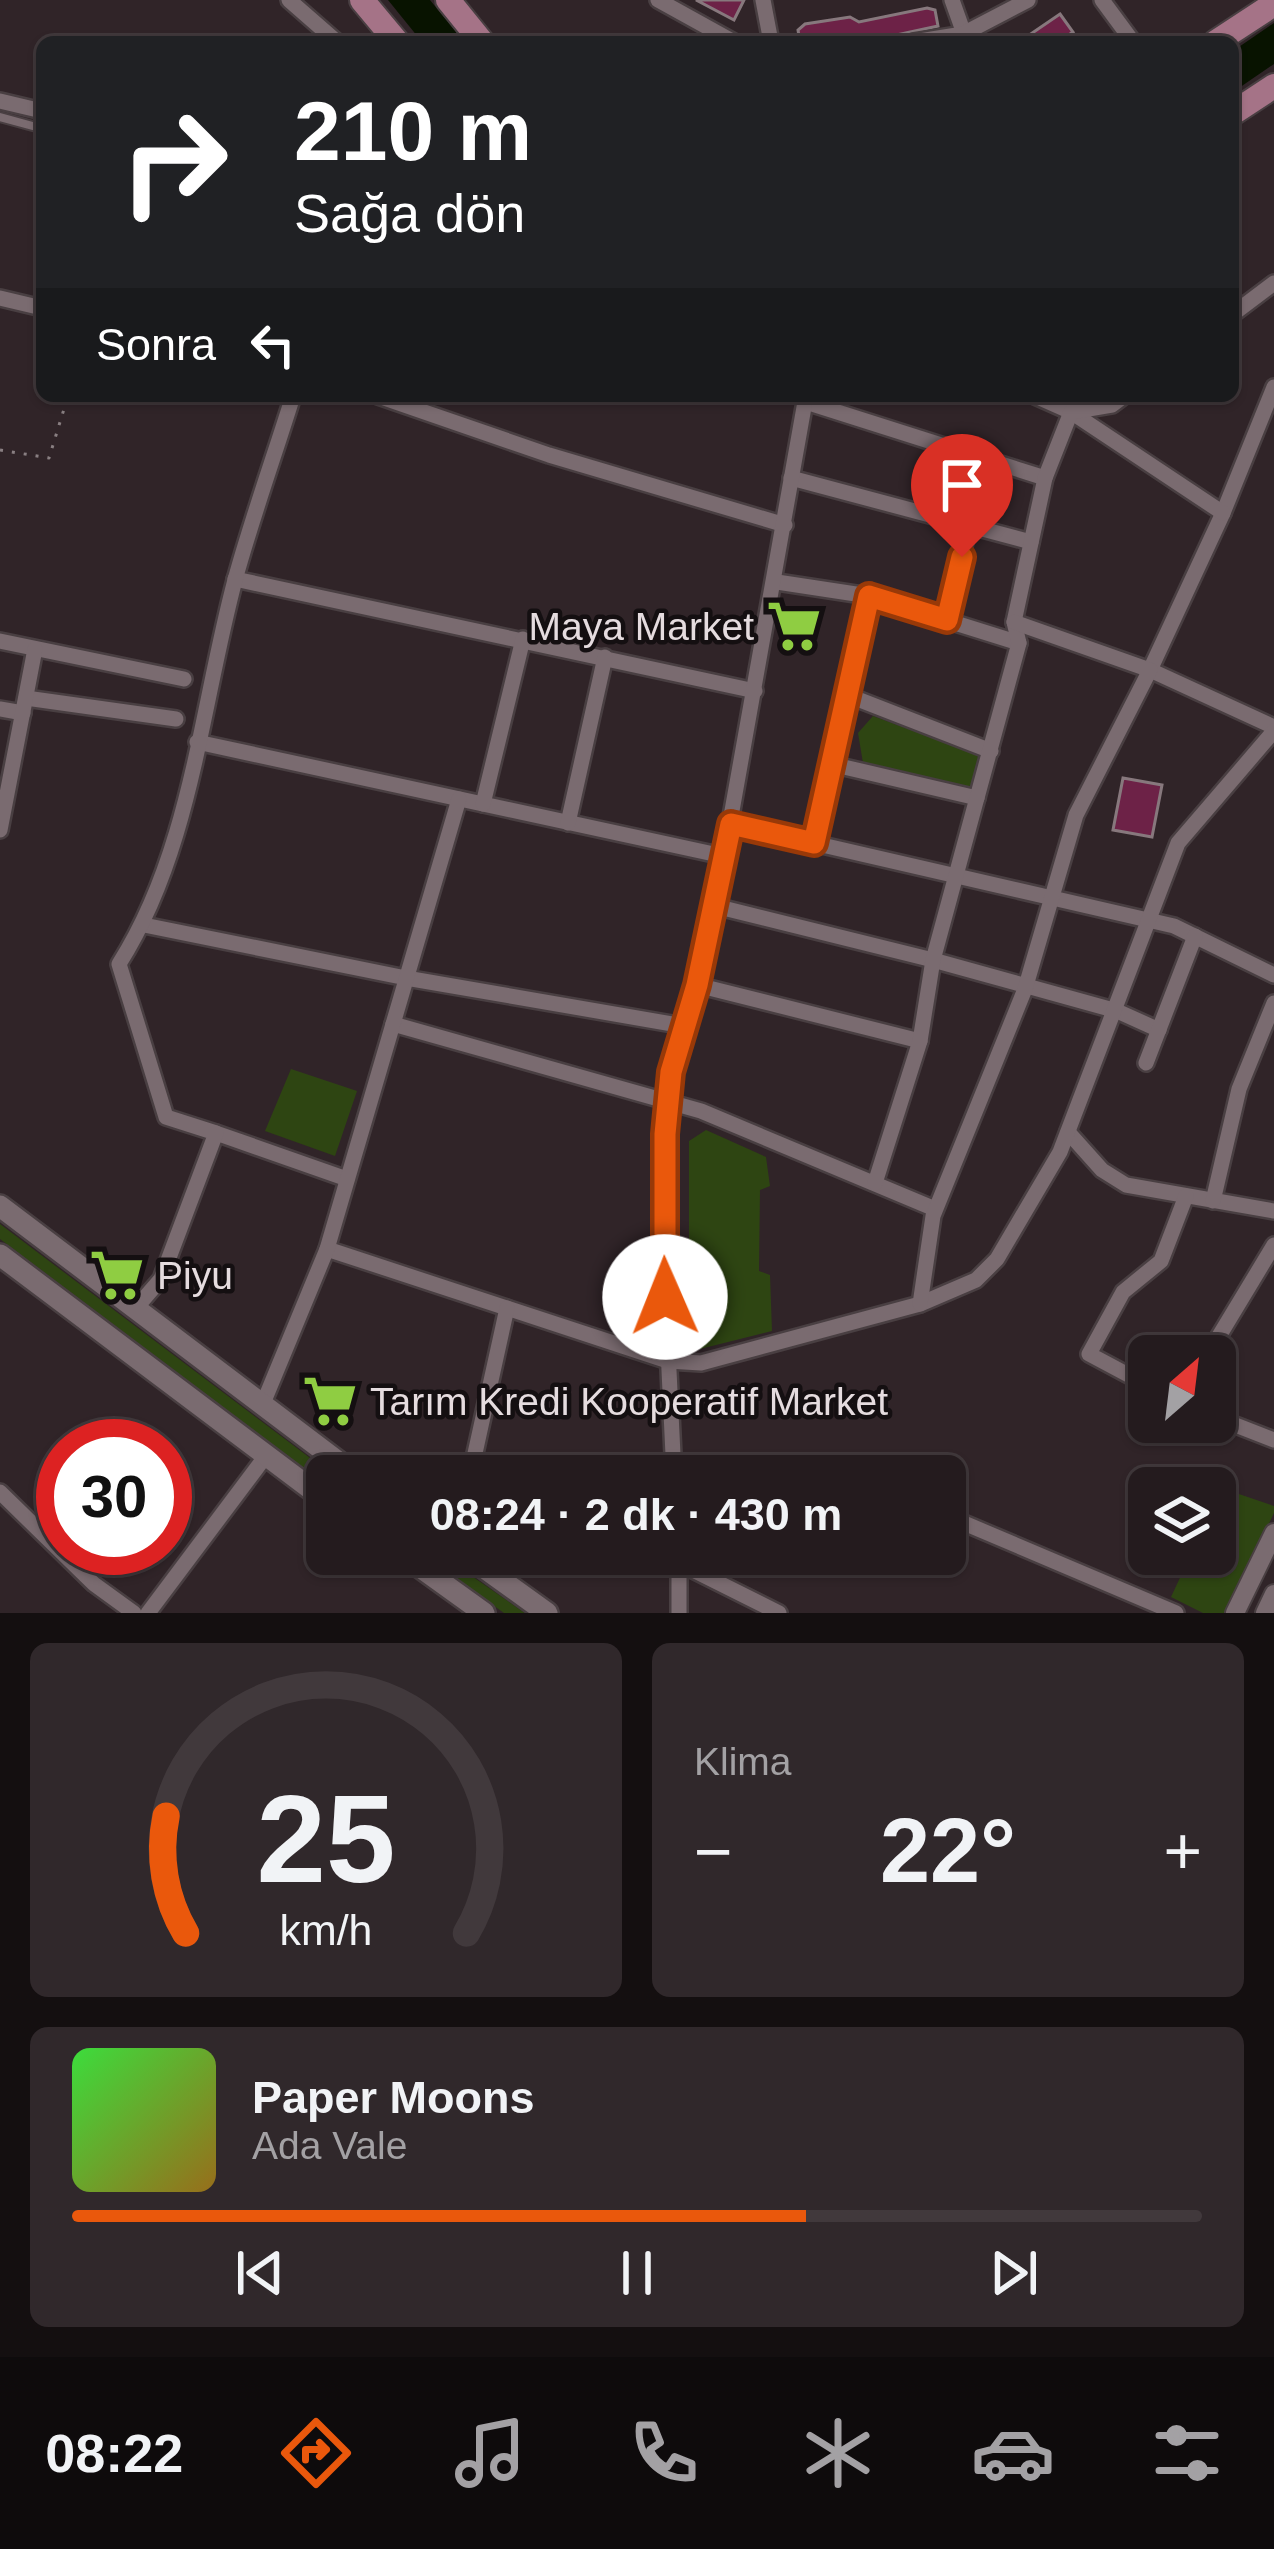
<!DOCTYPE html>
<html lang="tr">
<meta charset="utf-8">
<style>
:root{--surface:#241b1e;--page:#30282b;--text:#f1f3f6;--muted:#a3a1a4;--line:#41393c;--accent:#ea580c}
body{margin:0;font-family:Arial,sans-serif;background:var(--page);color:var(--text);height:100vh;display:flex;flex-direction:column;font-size:45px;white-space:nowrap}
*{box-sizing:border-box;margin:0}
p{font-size:39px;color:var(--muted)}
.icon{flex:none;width:66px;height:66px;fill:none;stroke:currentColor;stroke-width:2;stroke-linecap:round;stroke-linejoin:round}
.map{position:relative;height:1613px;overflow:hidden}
.panel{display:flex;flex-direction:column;gap:30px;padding:30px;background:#140f10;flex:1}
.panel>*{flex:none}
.hud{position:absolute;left:36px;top:36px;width:1203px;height:366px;border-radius:18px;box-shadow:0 3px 9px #0004,0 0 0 3px var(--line);background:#202124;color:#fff;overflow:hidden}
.needle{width:78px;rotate:28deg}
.controls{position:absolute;left:1128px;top:1335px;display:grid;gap:24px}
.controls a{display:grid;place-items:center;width:108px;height:108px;border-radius:18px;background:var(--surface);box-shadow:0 3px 9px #0004,0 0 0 3px var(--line);font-size:60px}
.speed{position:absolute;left:36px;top:1419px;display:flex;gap:24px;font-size:60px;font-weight:700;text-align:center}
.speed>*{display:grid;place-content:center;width:156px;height:156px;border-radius:50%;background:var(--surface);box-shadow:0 3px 9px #0004,0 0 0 3px var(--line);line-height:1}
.speed .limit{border:18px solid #d22;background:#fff;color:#111}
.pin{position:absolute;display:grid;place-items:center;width:102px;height:102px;color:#fff;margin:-123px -51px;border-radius:50% 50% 50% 0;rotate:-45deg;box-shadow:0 0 12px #0007}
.pin .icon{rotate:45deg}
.me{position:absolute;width:132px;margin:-66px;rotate:359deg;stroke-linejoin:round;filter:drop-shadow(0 0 9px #0008)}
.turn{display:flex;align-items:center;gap:42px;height:252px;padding:0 60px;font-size:54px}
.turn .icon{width:156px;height:156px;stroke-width:2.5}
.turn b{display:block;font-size:84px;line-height:102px}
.then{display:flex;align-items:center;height:114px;padding:0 60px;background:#0003;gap:24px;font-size:45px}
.big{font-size:90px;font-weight:600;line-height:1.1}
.panel .widget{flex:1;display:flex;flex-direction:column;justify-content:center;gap:18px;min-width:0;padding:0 42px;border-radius:18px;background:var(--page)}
.panel .dial{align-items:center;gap:0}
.dial svg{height:312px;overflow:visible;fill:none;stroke:var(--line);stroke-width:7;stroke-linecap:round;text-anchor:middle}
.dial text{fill:var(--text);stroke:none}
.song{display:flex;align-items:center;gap:36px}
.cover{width:144px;height:144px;border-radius:18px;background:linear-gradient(135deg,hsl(120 70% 55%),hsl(40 70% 35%))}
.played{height:12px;border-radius:6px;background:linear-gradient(90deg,var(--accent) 65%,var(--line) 65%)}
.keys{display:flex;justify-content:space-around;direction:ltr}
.heat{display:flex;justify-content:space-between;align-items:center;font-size:66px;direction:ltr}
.panel .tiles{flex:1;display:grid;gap:30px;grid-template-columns:1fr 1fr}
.widget:last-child{grid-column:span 2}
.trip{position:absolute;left:306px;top:1455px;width:660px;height:120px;border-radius:18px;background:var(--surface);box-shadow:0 3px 9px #0004,0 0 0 3px var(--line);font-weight:600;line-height:120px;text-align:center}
.tabs{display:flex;height:192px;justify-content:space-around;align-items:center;background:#0e0b0c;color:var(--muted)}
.tabs .icon{width:84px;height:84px}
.tabs .selected{color:var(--accent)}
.tabs b{font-size:54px;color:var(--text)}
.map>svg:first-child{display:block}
.green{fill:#2e4512}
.water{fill:#081300}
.building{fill:#6d2247;stroke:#87787d;stroke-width:3}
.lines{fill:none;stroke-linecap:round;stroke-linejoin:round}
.service-casing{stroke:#493f42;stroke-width:12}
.minor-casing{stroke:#493f42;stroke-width:20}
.tertiary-casing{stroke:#493f42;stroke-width:22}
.secondary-casing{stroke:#493f42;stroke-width:26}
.primary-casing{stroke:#493f42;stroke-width:28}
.path{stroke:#897f82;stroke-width:3;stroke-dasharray:3 9;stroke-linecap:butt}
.service{stroke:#7a6b70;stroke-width:8}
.minor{stroke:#7a6b70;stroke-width:15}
.tertiary{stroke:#7a6b70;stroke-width:18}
.secondary{stroke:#7a6b70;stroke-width:21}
.primary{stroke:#a57387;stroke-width:24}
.route-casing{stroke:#983908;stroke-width:30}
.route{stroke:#ea580c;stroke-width:21}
.labels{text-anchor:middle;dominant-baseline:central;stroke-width:9;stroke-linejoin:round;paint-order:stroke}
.poi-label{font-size:39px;fill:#e5dcdf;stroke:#140f11;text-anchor:start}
</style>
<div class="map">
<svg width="1274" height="1613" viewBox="0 0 1274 1613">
<rect width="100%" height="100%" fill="#302428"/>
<!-- green -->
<g class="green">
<polygon points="873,716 987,758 978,794 863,763 858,733"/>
<polygon points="291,1069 357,1091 335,1156 265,1131"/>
<polygon points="706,1130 766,1157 770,1186 760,1190 759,1271 770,1275 772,1331 700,1349 689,1336 689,1141"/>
<polygon points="0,1224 334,1476 327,1476 327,1486 0,1239"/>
<polygon points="1236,1493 1274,1506 1274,1513 1226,1613 1203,1613 1171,1597 1191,1554 1215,1554 1215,1502"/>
<polygon points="421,1554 440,1554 525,1613 504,1613"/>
</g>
<!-- water -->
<g class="water">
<polygon points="388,0 430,0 464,42 422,42"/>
<polygon points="1274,23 1274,64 1233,92 1233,51"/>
</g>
<!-- building -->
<g class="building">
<polygon points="696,0 744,0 734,20"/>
<polygon points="927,8 935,10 938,26 878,39 800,42 798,30 805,24 850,17 859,22"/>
<polygon points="1060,14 1073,32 1067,36 1071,42 1019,42"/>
<polygon points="1123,778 1162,785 1152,837 1113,830"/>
</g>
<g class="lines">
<defs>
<polyline id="service" points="0,117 40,128"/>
<g id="minor">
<polyline points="289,0 337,42"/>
<polyline points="658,0 734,42"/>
<polyline points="763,0 771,42"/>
<polyline points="952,0 967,42"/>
<polyline points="1102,0 1133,42"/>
<polyline points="913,42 963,34 1028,0"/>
<polyline points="0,101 42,111"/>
<polyline points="0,298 42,308"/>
<polyline points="1233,314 1274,283"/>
<polyline points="1274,387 1223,513 1150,670 1274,727"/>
<polyline points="378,396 549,455 785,525"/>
<polyline points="1035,396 1071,412 1223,513"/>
<polyline points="806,402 1045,478"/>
<polyline points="791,478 1031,542"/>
<polyline points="235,579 755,691"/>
<polyline points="777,582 869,596 1019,643"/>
<polyline points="947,620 969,525"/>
<polyline points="0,641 184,679"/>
<polyline points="847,695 991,751"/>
<polyline points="26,698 176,719"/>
<polyline points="0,709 23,713"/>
<polyline points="197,742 723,856"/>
<polyline points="831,764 977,798"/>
<polyline points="483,804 523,639"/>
<polyline points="568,823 605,657"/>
<polyline points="731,824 1174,926 1274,975"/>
<polyline points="0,830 35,649"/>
<polyline points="814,843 869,596"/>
<polyline points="715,906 933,960 1117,1011 1159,1030"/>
<polyline points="144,925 406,978 684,1026"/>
<polyline points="697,985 920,1041"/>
<polyline points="393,1024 701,1111 935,1209"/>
<polyline points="1146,1063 1195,936"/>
<polyline points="1068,1132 1102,1170 1126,1185 1274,1211"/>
<polyline points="216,1133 347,1179"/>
<polyline points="875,1183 920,1041 933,960 1019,643 1014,622 1045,478 1071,412 1112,405 1124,396"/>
<polyline points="1213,1201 1239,1089 1274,1003"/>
<polyline points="327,1249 668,1361 701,1363 920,1304 976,1280 997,1259 1060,1152 1178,843 1274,731"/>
<polyline points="920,1304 933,1216 1025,989 1076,815 1150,670 1014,622"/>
<path d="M135,1309L161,1279L216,1133L166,1117L119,964C191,851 201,707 235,580C252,518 274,457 293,396"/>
<polyline points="1207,1356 1274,1245"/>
<polyline points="1149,1386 1089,1354 1123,1292 1161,1261 1186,1196"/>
<polyline points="262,1406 327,1249 459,799"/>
<polyline points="1215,1417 1274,1440"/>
<polyline points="470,1476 507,1308"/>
<polyline points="674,1476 664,1265 671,1072 715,906 806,396"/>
<polyline points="0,1492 94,1584 134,1613"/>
<polyline points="945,1515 1176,1613"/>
<polyline points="679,1563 779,1613"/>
<polyline points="148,1613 265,1457"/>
<polyline points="679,1613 679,1556"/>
</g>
<g id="tertiary">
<polyline points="1235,1613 1274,1533"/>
<polyline points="1265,1613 1274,1594"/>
</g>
<g id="secondary">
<polyline points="0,1206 357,1476"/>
<polyline points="0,1255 327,1501"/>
<polyline points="402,1554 484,1613"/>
<polyline points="465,1554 547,1613"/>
</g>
<g id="primary">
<polyline points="362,0 397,42"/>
<polyline points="448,0 482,42"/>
<polyline points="1216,42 1274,4"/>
<polyline points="1233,113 1274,86"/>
</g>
</defs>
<!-- service casing -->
<use href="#service" class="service-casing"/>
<!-- minor casing -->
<use href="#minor" class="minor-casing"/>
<!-- tertiary casing -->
<use href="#tertiary" class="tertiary-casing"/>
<!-- secondary casing -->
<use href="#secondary" class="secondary-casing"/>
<!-- primary casing -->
<use href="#primary" class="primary-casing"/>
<!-- path -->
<polyline class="path" points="0,450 49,458 68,396"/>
<!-- service -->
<use href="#service" class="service"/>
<!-- minor -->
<use href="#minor" class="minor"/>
<!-- tertiary -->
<use href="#tertiary" class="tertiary"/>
<!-- secondary -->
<use href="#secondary" class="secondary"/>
<!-- primary -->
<use href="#primary" class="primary"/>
</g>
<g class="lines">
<defs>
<polyline id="route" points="665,1297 665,1134 671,1072 697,985 731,824 814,843 869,596 947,620 962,557"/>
</defs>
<!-- route casing -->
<use href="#route" class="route-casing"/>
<!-- route -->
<use href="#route" class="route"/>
</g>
<!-- icons -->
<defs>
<symbol id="supermarket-bare" viewBox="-9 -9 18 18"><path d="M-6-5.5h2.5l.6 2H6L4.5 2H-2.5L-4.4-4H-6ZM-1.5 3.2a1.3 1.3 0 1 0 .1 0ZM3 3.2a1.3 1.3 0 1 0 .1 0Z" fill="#8fcd42" stroke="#140f11" stroke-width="2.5" paint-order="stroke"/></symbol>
</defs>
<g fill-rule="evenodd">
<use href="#supermarket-bare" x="756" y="588" width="76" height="76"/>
<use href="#supermarket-bare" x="79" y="1237" width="76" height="76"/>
<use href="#supermarket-bare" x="292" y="1363" width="76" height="76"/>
</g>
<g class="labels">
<!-- poi labels -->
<g class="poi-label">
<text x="754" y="626" text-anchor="end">Maya Market</text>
<text x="157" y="1275">Piyu</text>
<text x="370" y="1401">Tarım Kredi Kooperatif Market</text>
</g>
</g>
</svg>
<div class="controls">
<a><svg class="needle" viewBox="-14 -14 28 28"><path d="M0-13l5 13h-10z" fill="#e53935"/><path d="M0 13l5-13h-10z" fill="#a3a1a4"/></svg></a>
<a><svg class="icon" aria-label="layers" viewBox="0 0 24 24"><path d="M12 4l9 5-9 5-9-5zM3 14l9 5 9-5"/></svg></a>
</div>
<div class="speed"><div class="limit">30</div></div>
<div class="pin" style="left:962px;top:557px;background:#d93025"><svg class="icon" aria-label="arrive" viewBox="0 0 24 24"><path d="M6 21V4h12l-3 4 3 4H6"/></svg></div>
<svg class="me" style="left:665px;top:1297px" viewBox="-20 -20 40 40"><circle r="19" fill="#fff"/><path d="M0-13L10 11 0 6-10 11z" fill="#ea580c"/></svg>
<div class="trip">08:24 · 2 dk · 430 m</div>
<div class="hud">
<div class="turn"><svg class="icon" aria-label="right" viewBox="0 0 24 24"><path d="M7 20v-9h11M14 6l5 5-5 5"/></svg><div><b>210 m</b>Sağa dön</div></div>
<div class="then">Sonra<svg class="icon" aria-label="left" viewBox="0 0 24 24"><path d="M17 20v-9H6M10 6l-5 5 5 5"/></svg></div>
</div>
</div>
<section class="panel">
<div class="tiles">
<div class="widget dial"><svg viewBox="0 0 100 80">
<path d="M14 69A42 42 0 1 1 86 69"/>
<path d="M14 69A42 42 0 0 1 9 39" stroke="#ea580c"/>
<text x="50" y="56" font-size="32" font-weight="700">25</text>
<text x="50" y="72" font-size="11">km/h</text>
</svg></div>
<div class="widget"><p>Klima</p>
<div class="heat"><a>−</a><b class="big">22°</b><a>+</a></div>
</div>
<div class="widget">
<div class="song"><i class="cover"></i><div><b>Paper Moons</b><p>Ada Vale</p></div></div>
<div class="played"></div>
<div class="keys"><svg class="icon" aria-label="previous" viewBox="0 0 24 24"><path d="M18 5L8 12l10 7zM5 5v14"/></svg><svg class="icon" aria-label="pause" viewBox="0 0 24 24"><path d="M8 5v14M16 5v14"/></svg><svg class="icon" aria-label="next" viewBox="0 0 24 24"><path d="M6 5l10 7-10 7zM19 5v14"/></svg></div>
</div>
</div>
</section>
<nav class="tabs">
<b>08:22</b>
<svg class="icon selected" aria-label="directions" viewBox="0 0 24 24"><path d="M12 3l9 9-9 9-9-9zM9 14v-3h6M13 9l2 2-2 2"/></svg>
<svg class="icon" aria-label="music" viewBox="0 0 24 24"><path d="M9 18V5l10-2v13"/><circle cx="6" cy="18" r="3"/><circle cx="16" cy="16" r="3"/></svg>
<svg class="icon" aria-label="phone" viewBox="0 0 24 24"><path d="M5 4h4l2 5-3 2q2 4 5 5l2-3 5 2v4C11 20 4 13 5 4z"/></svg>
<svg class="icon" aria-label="climate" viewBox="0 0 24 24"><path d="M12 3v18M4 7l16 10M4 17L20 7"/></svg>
<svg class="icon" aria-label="car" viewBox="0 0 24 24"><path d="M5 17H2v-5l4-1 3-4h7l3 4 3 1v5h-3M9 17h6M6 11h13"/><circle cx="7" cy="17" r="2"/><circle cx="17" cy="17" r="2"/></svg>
<svg class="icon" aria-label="filters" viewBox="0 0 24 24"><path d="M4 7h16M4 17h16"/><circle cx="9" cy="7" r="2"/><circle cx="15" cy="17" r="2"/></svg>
</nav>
